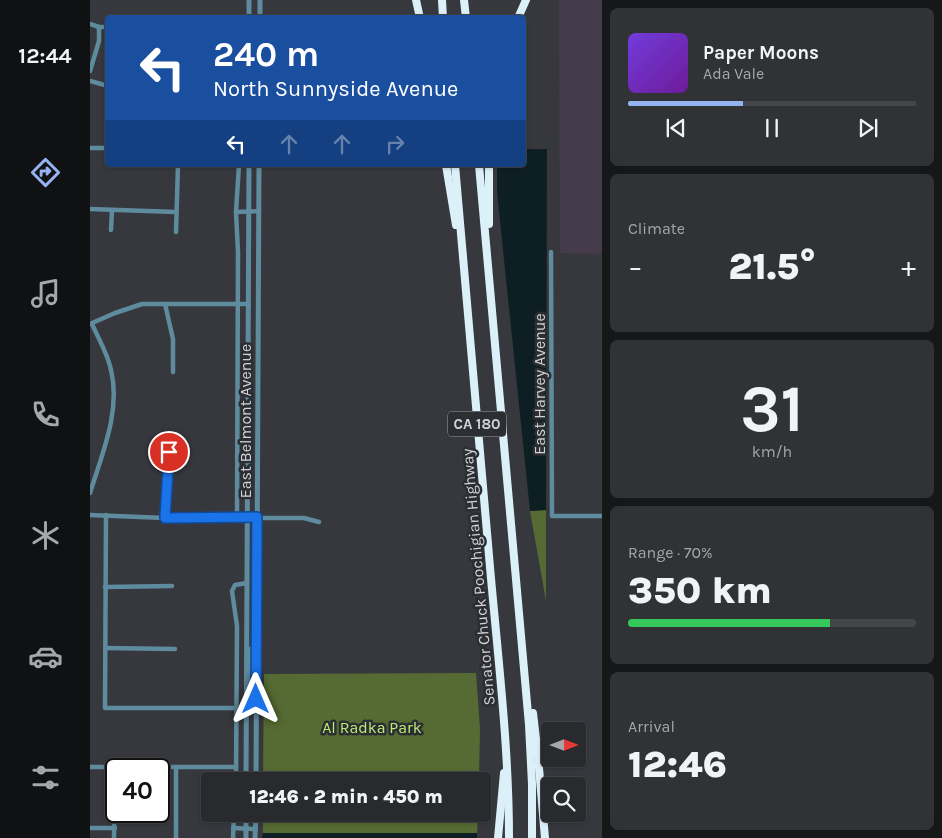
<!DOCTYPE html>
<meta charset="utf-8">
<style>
:root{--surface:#282a2e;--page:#303236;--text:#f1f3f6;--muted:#a5a7aa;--line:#44464a;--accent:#95b2f1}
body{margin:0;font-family:Karla,sans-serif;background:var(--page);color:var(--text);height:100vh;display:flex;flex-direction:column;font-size:19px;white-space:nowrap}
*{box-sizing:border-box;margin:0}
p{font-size:16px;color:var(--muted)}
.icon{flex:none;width:28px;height:28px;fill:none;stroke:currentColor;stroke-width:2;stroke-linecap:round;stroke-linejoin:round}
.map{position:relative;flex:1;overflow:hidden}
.side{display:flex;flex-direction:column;gap:8px;padding:8px;background:#161719;width:340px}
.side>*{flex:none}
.banner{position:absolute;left:15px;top:15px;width:421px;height:152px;border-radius:5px;box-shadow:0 1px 4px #0004,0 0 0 1px var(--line);background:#1a4fa0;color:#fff;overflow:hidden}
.needle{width:32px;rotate:90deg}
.controls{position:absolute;left:451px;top:722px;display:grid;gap:10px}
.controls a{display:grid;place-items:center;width:45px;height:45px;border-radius:5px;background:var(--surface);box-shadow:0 1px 4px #0004,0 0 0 1px var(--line);font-size:25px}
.speed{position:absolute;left:15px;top:758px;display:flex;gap:10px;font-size:25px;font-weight:700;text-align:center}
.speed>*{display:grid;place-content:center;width:65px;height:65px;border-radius:50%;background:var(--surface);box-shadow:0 1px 4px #0004,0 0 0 1px var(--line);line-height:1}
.speed .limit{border:2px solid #111;border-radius:8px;background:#fff;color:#111}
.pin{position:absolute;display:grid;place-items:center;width:42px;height:42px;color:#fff;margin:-21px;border:2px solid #fff;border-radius:50%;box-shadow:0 1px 5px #0007}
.me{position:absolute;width:55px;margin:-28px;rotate:0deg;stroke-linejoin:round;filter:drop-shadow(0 0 4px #0008)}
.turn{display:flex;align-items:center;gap:18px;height:105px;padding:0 25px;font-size:22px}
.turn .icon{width:65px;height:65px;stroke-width:2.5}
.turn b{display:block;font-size:35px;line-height:42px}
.lanes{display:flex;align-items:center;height:48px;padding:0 25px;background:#0003;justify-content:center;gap:25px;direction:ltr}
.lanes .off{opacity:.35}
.big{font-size:38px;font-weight:800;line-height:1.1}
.side .widget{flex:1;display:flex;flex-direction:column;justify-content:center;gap:8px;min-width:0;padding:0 18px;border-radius:8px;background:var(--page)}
.side .dial{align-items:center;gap:0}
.dial b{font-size:65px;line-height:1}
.song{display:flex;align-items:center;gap:15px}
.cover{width:60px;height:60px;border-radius:8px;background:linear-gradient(135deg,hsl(260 70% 55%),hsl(280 70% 35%))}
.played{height:5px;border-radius:2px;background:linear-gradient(90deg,var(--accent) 40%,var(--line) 40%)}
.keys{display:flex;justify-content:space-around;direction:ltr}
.heat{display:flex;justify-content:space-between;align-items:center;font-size:28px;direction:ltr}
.charge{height:8px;border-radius:4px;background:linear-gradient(90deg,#34c759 70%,var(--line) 0)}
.trip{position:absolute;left:111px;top:772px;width:290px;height:50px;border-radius:5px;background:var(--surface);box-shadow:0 1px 4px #0004,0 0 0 1px var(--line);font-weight:800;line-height:50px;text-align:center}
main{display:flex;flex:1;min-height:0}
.menu{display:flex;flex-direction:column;width:90px;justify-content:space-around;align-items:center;background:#101112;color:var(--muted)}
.menu .icon{width:35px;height:35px}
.menu .on{color:var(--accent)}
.menu b{font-size:22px;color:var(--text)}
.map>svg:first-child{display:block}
.industrial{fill:#463b4a}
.green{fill:#566b33}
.water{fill:#0e1f24}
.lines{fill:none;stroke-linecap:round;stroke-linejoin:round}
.minor{stroke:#5f8b9e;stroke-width:4.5}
.tertiary{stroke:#5f8b9e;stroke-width:5}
.motorway{stroke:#dcf0fa;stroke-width:8}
.route-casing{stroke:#114b97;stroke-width:12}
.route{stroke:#1a73e8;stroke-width:9}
.labels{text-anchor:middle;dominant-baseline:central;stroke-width:5;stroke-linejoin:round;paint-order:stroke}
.shield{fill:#2b2e33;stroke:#a0a2a5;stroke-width:1}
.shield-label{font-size:15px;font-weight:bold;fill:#d2d3d6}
.street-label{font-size:16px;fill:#d2d3d6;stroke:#2b2e33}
.park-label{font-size:16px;fill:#bfeb74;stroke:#2b2e33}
</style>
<main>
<nav class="menu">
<b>12:44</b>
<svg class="icon on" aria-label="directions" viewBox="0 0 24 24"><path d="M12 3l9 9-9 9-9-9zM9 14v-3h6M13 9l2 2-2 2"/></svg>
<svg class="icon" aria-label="music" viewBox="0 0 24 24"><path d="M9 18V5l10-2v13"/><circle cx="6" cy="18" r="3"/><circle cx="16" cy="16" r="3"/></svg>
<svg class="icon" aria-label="phone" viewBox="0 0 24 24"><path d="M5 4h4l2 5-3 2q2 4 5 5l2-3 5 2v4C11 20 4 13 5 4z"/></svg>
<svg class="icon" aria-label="climate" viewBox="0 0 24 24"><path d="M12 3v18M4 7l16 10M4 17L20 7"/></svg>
<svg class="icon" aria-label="car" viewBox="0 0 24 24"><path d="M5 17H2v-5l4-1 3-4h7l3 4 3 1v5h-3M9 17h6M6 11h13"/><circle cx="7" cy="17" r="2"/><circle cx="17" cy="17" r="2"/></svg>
<svg class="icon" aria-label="filters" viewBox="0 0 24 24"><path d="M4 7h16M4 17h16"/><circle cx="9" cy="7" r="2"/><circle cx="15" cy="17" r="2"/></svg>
</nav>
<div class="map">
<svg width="512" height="838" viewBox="0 0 512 838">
<rect width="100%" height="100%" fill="#36383d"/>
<!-- industrial -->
<polygon class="industrial" points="469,0 512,0 512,254 470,253"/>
<!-- green -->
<g class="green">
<polygon points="456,510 456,601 440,511"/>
<polygon points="386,673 390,729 389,781 173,781 174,674"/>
<polygon points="173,814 388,814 387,833 173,833"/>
</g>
<!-- water -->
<g class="water">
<polygon points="434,149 457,149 456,510 440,511 407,192 407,165 434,165"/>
<polygon points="173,833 387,833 387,838 172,838"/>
</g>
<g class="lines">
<!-- minor -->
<g class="minor">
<polyline points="0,24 9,27 18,27"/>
<polyline points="0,71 9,41 9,27"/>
<polyline points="0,81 18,86"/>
<polyline points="0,148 18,148"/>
<polyline points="0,209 86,212"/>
<polyline points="146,212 149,165"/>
<polyline points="21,230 22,210"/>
<polyline points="86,232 88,165"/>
<polyline points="461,252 462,516 512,516"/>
<polyline points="75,304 83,339 83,372"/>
<polyline points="0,324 25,313 52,304 159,304"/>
<path d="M0,493C12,454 31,411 21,370C18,354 8,338 2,324"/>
<polyline points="0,515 75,518 214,518 229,522"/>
<polyline points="16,515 15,708 146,708"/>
<polyline points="147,517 148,252 146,212 169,211"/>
<polyline points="75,518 79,452"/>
<polyline points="15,587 82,586"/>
<polyline points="15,648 85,649"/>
<polyline points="0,767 146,767"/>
<polyline points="146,781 147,626 142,591 145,585 157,583"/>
<polyline points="0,828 25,828"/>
<polyline points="143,828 165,829"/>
<polyline points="24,838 25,767"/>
<polyline points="86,838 86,767"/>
<polyline points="143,838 144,814"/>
</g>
<!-- tertiary -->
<g class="tertiary">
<polyline points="159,18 159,0"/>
<polyline points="170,18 170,0"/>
<polyline points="159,649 161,659 161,696 166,699"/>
<polyline points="156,781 159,165"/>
<polyline points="166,781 169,165"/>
<polyline points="156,838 156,814"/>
<polyline points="165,838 166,814"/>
</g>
<!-- motorway -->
<g class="motorway">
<polyline points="326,0 330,18"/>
<polyline points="352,0 353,18"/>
<polyline points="374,0 376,18"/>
<polyline points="428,18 436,0"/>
<polyline points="356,165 366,225"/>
<path d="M365,165C377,299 388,433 400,567C408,658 419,747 419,838"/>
<polyline points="389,165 439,725 442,784 442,838"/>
<polyline points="399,165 399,224"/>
<polyline points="443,713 448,756 455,838"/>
<polyline points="408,838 414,773"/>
</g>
</g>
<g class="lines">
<defs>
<polyline id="route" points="79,452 75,518 167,517 166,699"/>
</defs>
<!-- route casing -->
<use href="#route" class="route-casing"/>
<!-- route -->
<use href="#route" class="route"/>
</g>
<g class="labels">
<!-- shield labels -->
<rect class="shield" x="358" y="411.5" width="58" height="25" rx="4"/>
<g class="shield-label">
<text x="387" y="424">CA 180</text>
</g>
<!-- street labels -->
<g class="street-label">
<text transform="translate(449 384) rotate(-90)">East Harvey Avenue</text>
<text transform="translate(155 421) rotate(-90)">East Belmont Avenue</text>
<text transform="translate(388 577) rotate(-95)">Senator Chuck Poochigian Highway</text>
</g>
<!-- park labels -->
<g class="park-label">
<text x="282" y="727">Al Radka Park</text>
</g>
</g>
</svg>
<div class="controls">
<a><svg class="needle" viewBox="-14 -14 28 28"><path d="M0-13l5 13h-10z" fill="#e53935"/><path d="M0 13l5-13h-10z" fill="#a5a7aa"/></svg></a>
<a><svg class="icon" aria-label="search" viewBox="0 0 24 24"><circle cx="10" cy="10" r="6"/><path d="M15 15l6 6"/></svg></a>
</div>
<div class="speed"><div class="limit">40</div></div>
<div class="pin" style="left:79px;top:452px;background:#d93025"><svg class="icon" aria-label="arrive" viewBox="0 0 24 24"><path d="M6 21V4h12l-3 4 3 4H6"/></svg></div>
<svg class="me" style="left:166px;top:699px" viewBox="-20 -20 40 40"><path d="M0-17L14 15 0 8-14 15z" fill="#1a73e8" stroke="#fff" stroke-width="4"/></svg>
<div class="trip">12:46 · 2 min · 450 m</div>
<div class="banner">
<div class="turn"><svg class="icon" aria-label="left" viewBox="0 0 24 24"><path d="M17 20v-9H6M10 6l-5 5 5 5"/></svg><div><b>240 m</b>North Sunnyside Avenue</div></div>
<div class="lanes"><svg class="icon" aria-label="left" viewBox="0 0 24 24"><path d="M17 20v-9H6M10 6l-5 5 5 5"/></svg><svg class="icon off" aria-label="ahead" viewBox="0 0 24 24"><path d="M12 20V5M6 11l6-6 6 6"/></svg><svg class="icon off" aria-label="ahead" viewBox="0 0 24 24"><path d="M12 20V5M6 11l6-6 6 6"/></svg><svg class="icon off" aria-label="right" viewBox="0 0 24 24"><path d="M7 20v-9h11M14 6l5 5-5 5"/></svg></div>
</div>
</div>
<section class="side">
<div class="widget">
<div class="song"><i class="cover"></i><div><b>Paper Moons</b><p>Ada Vale</p></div></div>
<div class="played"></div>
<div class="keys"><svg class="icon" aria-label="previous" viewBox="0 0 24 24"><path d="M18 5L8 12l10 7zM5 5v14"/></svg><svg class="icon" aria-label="pause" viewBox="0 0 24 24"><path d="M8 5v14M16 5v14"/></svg><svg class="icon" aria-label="next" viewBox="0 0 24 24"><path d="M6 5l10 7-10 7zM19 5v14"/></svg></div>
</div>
<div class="widget"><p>Climate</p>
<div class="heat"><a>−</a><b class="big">21.5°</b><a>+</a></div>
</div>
<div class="widget dial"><b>31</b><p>km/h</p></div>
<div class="widget"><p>Range · 70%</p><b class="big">350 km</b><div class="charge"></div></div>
<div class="widget"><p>Arrival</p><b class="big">12:46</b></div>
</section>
</main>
